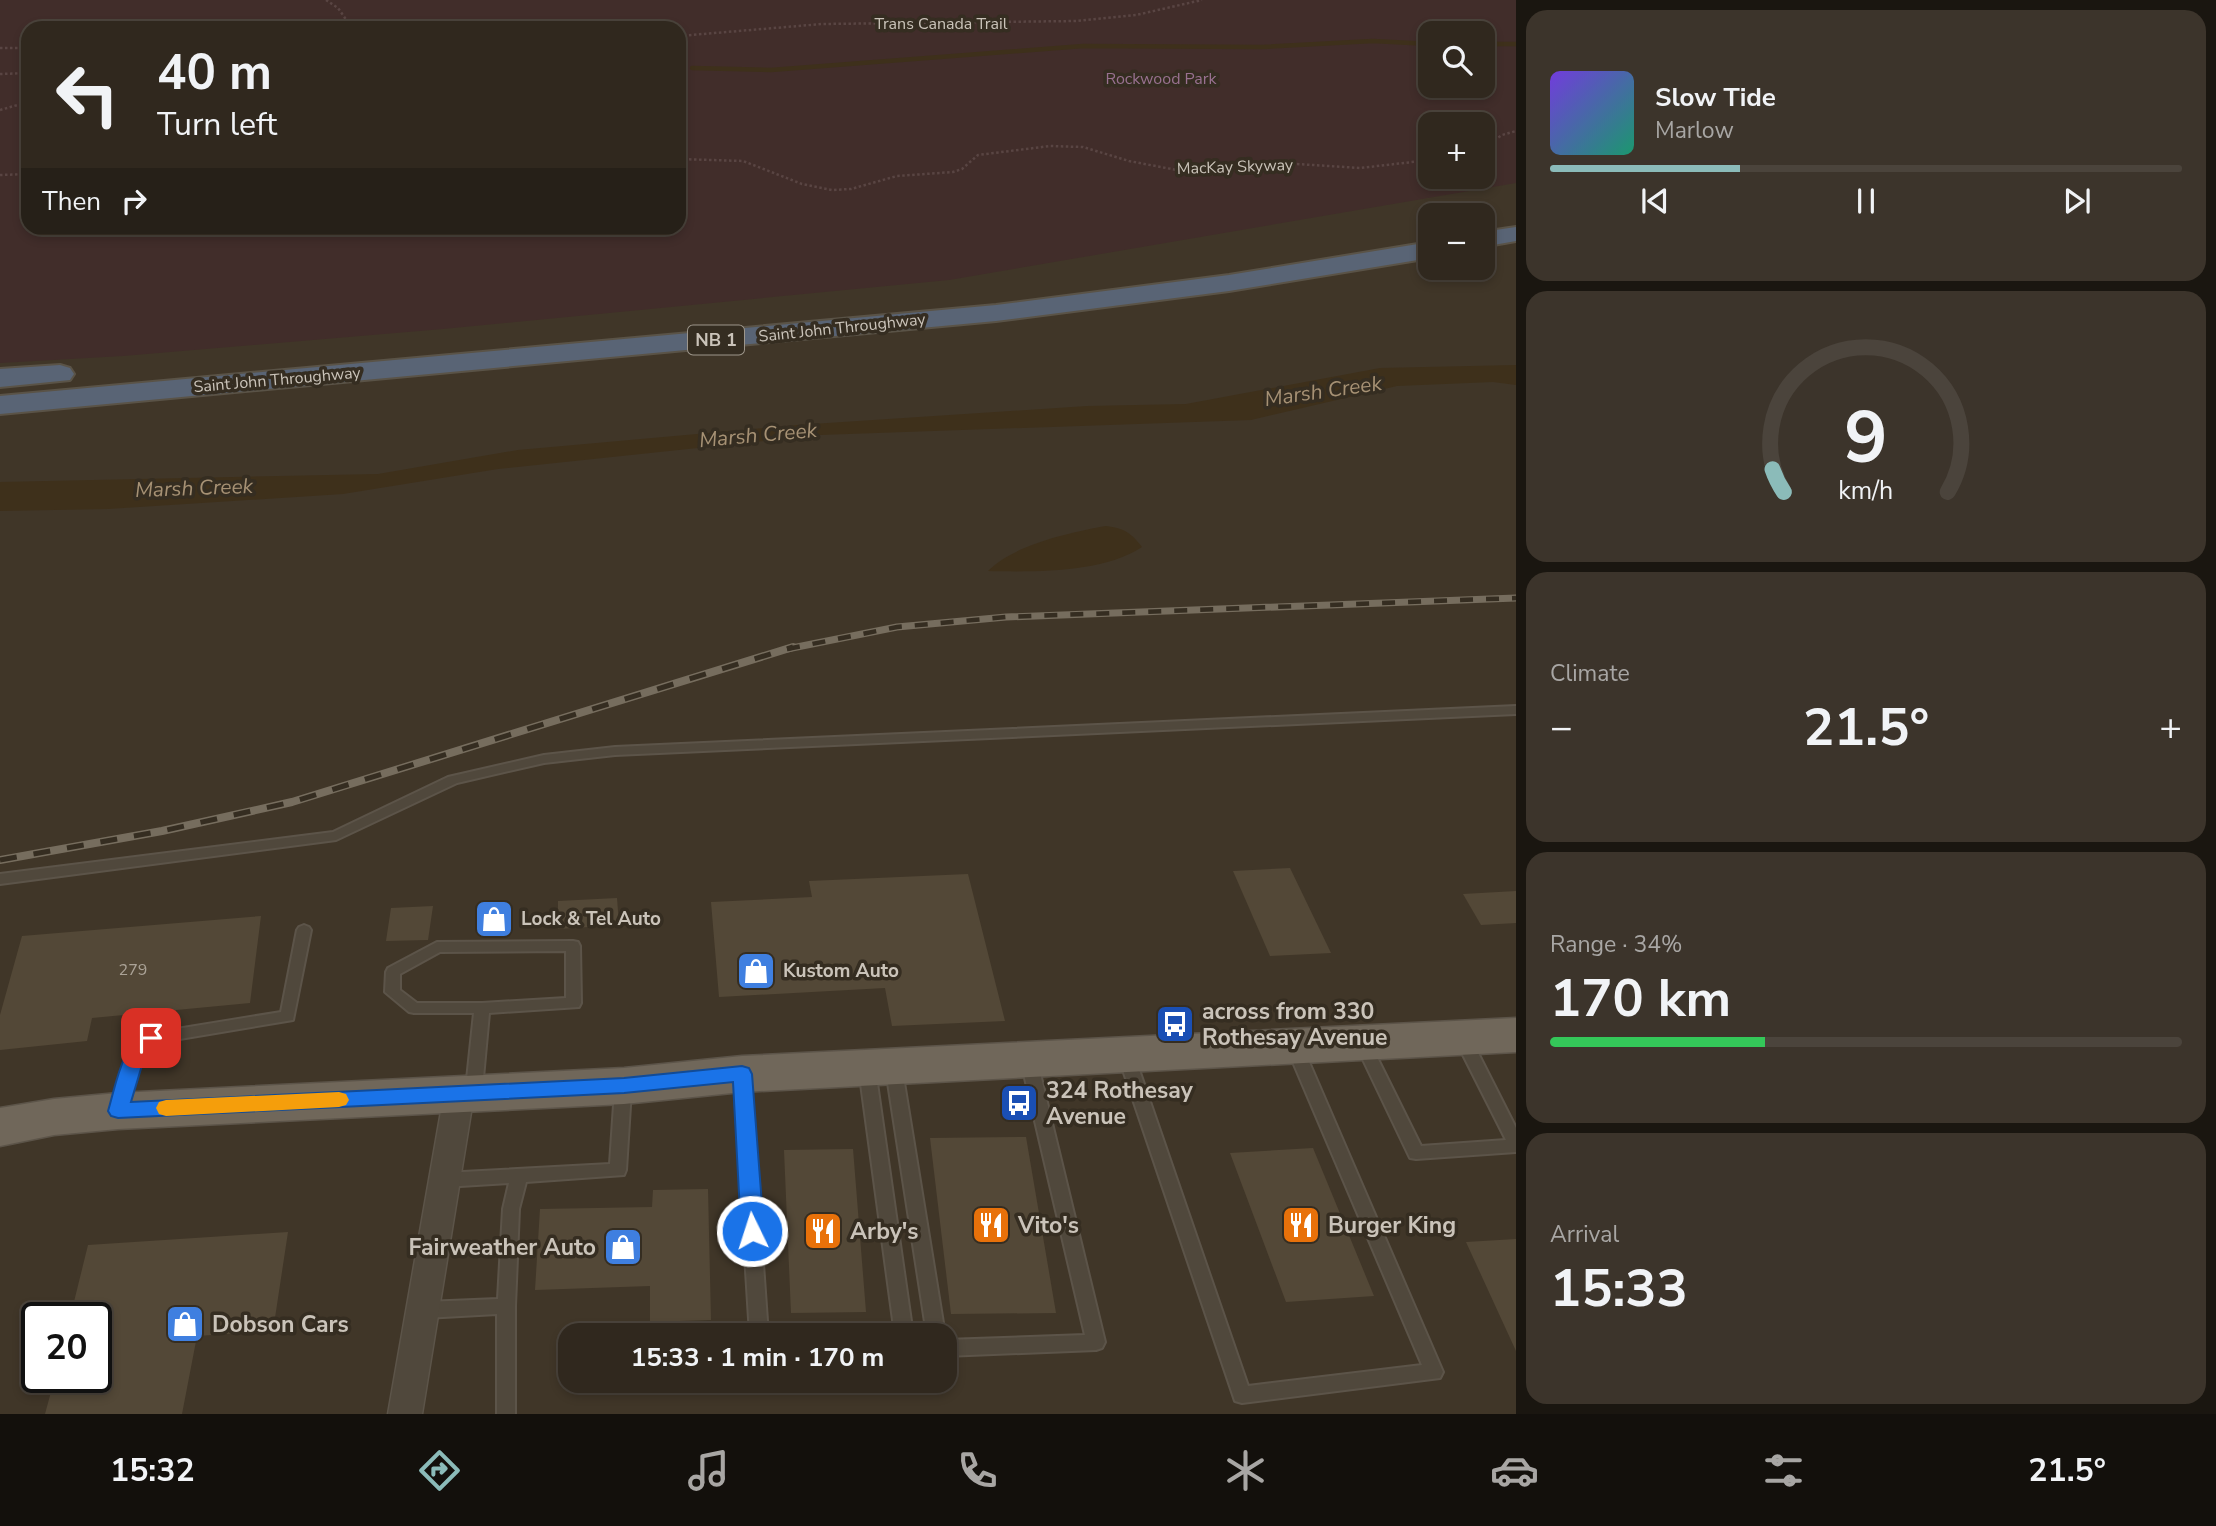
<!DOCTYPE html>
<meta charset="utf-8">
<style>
:root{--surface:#30281e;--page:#3c342b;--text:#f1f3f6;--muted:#a8a6a4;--line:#4b443c;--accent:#8bbbb9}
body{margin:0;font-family:"Nunito Sans",sans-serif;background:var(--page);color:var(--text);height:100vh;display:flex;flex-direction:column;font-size:26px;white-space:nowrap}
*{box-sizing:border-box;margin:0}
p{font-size:23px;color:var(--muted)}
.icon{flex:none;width:38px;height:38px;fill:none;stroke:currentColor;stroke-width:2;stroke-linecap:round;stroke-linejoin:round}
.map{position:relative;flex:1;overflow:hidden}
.panel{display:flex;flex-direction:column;gap:10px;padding:10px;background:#1a1610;width:700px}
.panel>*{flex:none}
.hud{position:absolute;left:21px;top:21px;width:665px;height:214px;border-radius:21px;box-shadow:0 4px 10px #0003,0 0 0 2px var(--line);background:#30281e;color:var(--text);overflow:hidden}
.buttons{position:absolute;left:1418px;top:21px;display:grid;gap:14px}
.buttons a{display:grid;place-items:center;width:77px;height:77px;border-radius:14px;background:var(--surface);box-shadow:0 4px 10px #0003,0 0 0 2px var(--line);font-size:35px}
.speed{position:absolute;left:21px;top:1302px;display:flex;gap:14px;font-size:35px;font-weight:700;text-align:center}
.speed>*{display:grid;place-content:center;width:91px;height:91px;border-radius:50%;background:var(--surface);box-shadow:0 4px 10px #0003,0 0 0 2px var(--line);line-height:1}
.speed .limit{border:4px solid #111;border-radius:10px;background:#fff;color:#111}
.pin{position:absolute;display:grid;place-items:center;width:60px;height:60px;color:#fff;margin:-30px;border-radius:14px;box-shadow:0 4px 10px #0006}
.me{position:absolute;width:77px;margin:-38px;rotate:356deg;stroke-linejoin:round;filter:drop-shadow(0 0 5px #0008)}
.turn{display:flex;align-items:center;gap:24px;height:147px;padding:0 21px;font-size:32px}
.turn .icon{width:91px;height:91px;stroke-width:2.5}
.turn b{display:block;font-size:49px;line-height:60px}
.then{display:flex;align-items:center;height:66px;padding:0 21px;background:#0003;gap:14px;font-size:26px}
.big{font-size:52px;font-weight:700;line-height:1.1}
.panel .tile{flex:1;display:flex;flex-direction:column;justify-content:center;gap:10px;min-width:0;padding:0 24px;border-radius:21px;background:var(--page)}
.panel .dial{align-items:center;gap:0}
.dial svg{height:182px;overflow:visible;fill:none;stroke:var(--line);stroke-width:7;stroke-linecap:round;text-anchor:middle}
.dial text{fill:var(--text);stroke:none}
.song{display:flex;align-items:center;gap:21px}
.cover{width:84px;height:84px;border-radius:10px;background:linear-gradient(135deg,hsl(260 70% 55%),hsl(160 70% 35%))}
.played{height:7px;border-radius:4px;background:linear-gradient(90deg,var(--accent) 30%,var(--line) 30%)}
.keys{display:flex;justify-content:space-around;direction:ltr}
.heat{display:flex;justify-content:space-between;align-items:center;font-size:38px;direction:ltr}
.charge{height:10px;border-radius:5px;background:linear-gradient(90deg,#34c759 34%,var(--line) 0)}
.trip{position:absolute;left:558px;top:1323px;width:399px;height:70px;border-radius:21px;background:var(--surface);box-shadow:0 4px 10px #0003,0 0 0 2px var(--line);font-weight:700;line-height:70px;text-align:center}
.dock{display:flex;height:112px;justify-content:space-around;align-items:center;background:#13100c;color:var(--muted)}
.dock .icon{width:49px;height:49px}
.dock .current{color:var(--accent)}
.dock b{font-size:32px;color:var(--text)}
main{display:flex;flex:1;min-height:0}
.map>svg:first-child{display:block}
.green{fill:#412d2a;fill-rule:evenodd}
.water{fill:#3e301b}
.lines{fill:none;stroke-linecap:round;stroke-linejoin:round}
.stream{stroke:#3e301b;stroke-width:4.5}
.building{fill:#534837}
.service-casing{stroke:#5c5449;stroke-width:4}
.minor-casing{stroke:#5c5449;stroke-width:3}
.primary-casing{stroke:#5c5449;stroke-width:3}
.motorway-casing{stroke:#5a5347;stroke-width:4}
.path{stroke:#594543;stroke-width:2.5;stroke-dasharray:2.5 2.5;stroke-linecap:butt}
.service{fill:#50483c;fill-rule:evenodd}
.minor{fill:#50483c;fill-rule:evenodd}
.primary{fill:#70675a;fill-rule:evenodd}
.motorway{fill:#596475;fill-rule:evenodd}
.rail-far1-casing{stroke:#766d5e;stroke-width:7}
.rail-casing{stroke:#766d5e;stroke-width:8}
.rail-far1{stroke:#352d21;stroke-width:4.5;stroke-dasharray:13;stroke-linecap:butt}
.rail{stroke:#352d21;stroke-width:5;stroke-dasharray:17;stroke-linecap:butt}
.route{fill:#1a73e8;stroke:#114b97;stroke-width:2}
.slow{fill:#f59e0b}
.labels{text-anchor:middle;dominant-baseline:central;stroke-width:7;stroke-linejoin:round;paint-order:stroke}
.far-street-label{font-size:16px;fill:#cac3b9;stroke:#352d21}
.far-park-label{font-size:16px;fill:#997190;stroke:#352d21}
.number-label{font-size:16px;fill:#aba397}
.shield{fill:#352d21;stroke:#9d968b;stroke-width:2}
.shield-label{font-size:18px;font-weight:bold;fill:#cac3b9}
.poi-label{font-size:19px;font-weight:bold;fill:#cac3b9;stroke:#352d21;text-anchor:start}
.water-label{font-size:21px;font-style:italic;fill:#a69174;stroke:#352d21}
.near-poi-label{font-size:23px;font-weight:bold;fill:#cac3b9;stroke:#352d21;text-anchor:start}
</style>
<main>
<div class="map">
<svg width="1516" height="1414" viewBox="0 0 1516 1414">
<rect width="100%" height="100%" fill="#403628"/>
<!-- green -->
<path class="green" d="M0,0H1516V183L949,280L443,329L123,356L0,363ZM28,28H679V228H28ZM1482,33V86H1430V33ZM1482,124V177H1430V124Z"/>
<!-- water -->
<g class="water">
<polygon points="1516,365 1516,385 1493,382 1397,386 1251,420 820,435 498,469 343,494 108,509 0,511 0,482 378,474 518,450 797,425 1087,406 1186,404 1380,368"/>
<path d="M1106,526C1124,528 1131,533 1142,547C1103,573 1034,572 988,571C1013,545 1071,532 1106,526Z"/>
</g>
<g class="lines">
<!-- stream -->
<g class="stream">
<polyline points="1482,44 1516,44"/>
<polyline points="692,68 771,70 1083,46 1262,47 1373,41 1430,44"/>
</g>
</g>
<!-- building -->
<g class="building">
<polygon points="1290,868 1331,953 1270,956 1233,871"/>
<polygon points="968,874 1005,1021 892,1026 885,988 719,997 711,902 812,897 809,881"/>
<polygon points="1516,891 1516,923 1481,925 1463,894"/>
<polygon points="617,898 619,925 558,929 558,901"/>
<polygon points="433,906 428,940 386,941 391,908"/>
<polygon points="261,916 250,1003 92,1018 87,1041 0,1050 0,1015 22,936"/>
<polygon points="1026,1137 1056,1313 951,1314 930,1138"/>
<polygon points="1313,1148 1374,1296 1286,1302 1230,1153"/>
<polygon points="853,1149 866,1312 791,1313 784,1150"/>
<polygon points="708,1189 711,1320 650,1322 650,1286 535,1290 540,1209 652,1207 653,1190"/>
<polygon points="288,1232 273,1331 197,1336 182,1414 45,1414 55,1377 96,1377 96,1318 70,1318 88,1245"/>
<polygon points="1516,1239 1516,1351 1466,1242"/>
</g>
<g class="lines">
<defs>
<g id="service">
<polygon points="1516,706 1516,714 615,755 544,763 457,783 336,840 0,884 0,874 333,832 448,777 544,755 615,747"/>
<polygon points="304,925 309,927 311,930 293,1020 156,1043 140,1062 125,1111 119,1113 113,1111 111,1107 125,1060 146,1034 281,1012 297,930 299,927"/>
<path d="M573,941L578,942L580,946L581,1003L579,1007L489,1013L482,1089L480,1093L474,1095L468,1093L466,1089L474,1013H414L409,1012L385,992L386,972L388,968L437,942ZM566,951V998L482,1003H417L400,990V974L440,952Z"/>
<polygon points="1464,1035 1469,1037 1472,1041 1516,1128 1516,1152 1416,1159 1410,1158 1356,1045 1359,1041 1364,1039 1369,1041 1421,1146 1506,1140 1456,1041 1459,1037"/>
<polygon points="1295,1042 1300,1044 1303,1048 1443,1372 1440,1378 1242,1403 1235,1401 1233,1395 1119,1058 1122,1054 1127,1052 1132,1054 1135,1058 1248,1386 1422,1365 1287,1048 1290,1044"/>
<polygon points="1029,1055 1034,1057 1037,1061 1105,1342 1102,1348 1096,1350 945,1356 945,1340 1085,1335 1021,1061 1024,1057"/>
<polygon points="867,1063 872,1065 875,1069 913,1335 895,1335 859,1069 862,1065"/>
<polygon points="894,1064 900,1066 902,1070 945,1335 927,1335 886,1070 888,1066"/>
<polygon points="742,1072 748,1074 750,1078 768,1335 750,1335 734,1078 736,1074"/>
<polygon points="623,1084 629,1086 631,1090 626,1170 624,1175 526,1182 519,1209 515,1306 515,1414 497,1414 497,1314 425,1318 419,1315 416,1310 419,1305 425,1302 498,1299 503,1209 509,1183 444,1187 438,1185 436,1180 438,1175 444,1173 610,1164 615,1090 617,1086"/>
</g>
<polygon id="minor" points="459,1083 469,1086 474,1094 422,1414 388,1414 444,1094 449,1086"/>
<polygon id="primary" points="1516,1018 1516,1052 742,1092 624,1104 118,1129 54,1135 0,1146 0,1108 54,1099 118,1093 624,1068 742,1056"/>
<g id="motorway">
<polygon points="1516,227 1516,241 1482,247 1482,232"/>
<polygon points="1430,242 1430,258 1229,291 996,321 0,414 0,396 996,305 1229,275"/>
<polygon points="60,365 70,368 74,374 70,380 0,387 0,369"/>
</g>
</defs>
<!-- service casing -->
<use href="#service" class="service-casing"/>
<!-- minor casing -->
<use href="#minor" class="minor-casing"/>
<!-- primary casing -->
<use href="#primary" class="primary-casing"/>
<!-- motorway casing -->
<use href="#motorway" class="motorway-casing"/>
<!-- path -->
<g class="path">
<polyline points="326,0 338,8 352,28"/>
<polyline points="679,36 822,24 1077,21 1136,15 1202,0"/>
<polyline points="0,48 28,48"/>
<polyline points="0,74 28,73"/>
<polyline points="0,110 28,102"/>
<polyline points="1482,149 1502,135 1516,131"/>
<polyline points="679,159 743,161 802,184 832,190 851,189 897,176 953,172 962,169 978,155 1050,146 1083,147 1129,161 1182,171 1224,166 1261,169 1297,164 1360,168 1430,160"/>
<polyline points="0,175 28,174"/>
</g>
<!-- service -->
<use href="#service" class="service"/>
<!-- minor -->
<use href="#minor" class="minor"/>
<!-- primary -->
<use href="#primary" class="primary"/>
<!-- motorway -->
<use href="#motorway" class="motorway"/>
<defs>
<polyline id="rail-far1" points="787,649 897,627 1006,617 1516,598"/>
<polyline id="rail" points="0,860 162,831 292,802 793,647"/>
</defs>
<!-- rail-far1 casing -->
<use href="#rail-far1" class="rail-far1-casing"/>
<!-- rail casing -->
<use href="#rail" class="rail-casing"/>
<!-- rail-far1 -->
<use href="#rail-far1" class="rail-far1"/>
<!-- rail -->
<use href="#rail" class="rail"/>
</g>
<!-- route -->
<path class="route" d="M151,1031L158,1033L161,1038L143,1062L131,1102L624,1078L742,1066L749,1068L752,1074L764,1231L760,1237L752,1240L745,1237L741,1231L733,1082L624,1093L118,1118L111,1116L108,1111C116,1085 122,1040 151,1031Z"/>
<!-- slow -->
<polygon class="slow" points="339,1092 346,1094 349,1100 346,1105 339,1107 166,1116 159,1114 156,1108 159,1102 166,1100"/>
<!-- icons -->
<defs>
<symbol id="shop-square" viewBox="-11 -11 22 22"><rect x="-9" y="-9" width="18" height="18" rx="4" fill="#3f7fe0" stroke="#352d21"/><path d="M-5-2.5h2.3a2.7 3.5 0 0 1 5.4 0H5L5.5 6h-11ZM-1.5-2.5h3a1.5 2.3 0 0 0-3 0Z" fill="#fff"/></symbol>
<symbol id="bus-square" viewBox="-11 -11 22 22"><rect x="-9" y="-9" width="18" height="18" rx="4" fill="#1a4fb4" stroke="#352d21"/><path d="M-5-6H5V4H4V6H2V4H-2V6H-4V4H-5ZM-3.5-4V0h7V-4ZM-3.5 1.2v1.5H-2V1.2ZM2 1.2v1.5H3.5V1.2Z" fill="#fff"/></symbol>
<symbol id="restaurant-square" viewBox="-11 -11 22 22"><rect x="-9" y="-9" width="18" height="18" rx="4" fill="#e8710a" stroke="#352d21"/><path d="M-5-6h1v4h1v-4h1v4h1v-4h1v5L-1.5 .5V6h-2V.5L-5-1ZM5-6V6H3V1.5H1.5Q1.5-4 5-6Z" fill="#fff"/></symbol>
</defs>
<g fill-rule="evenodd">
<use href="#shop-square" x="472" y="897" width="44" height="44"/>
<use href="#shop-square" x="734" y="949" width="44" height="44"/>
<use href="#bus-square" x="1153" y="1002" width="44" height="44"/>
<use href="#bus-square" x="997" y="1081" width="44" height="44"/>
<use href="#restaurant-square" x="969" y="1203" width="44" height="44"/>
<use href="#restaurant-square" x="1279" y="1203" width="44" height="44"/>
<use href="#restaurant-square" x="801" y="1209" width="44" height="44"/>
<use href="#shop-square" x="601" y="1225" width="44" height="44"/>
<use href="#shop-square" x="163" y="1302" width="44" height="44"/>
</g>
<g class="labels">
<!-- far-street labels -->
<g class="far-street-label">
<text x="941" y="24">Trans Canada Trail</text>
<text transform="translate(1235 167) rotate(-2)">MacKay Skyway</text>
<text transform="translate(842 328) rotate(-6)">Saint John Throughway</text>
<text transform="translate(277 380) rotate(-5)">Saint John Throughway</text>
</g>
<!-- far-park labels -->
<g class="far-park-label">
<text x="1161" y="79">Rockwood Park</text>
</g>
<!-- number labels -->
<g class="number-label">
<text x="133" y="970">279</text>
</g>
<!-- shield labels -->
<rect class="shield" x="688" y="325.5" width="56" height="29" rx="5"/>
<g class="shield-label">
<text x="716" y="340">NB 1</text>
</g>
<!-- poi labels -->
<g class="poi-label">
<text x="521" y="919">Lock &amp; Tel Auto</text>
<text x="783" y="971">Kustom Auto</text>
</g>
<!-- water labels -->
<g class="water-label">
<text transform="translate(1323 391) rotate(-8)">Marsh Creek</text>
<text transform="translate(758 435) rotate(-5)">Marsh Creek</text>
<text transform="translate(194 488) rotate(-2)">Marsh Creek</text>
</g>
<!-- near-poi labels -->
<g class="near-poi-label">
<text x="1202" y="1011">across from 330<tspan x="1202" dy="26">Rothesay Avenue</tspan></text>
<text x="1046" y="1090">324 Rothesay<tspan x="1046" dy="26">Avenue</tspan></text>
<text x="1018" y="1225">Vito's</text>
<text x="1328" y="1225">Burger King</text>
<text x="850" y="1231">Arby's</text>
<text x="596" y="1247" text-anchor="end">Fairweather Auto</text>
<text x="212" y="1324">Dobson Cars</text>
</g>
</g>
</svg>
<div class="buttons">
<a><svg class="icon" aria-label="search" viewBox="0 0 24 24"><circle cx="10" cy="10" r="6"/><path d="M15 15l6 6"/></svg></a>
<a>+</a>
<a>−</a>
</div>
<div class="speed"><div class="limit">20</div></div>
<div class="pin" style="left:151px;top:1038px;background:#d93025"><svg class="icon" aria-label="arrive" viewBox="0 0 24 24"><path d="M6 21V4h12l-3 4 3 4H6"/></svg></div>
<svg class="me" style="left:752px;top:1231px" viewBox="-20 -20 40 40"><circle r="17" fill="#1a73e8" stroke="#fff" stroke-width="3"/><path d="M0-11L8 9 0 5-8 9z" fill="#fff"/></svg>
<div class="trip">15:33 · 1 min · 170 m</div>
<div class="hud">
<div class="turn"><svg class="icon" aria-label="left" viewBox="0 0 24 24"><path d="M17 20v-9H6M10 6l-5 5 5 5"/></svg><div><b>40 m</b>Turn left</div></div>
<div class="then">Then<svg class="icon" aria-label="right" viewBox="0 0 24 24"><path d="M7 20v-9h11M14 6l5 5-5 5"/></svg></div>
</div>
</div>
<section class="panel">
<div class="tile">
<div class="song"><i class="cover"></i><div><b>Slow Tide</b><p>Marlow</p></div></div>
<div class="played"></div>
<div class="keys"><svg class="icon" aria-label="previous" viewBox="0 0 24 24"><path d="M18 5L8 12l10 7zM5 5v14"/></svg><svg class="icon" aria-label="pause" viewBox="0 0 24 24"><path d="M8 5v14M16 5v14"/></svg><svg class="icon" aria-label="next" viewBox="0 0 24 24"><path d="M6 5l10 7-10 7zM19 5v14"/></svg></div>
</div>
<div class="tile dial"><svg viewBox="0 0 100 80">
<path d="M14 69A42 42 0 1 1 86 69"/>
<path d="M14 69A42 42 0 0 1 9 59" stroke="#8bbbb9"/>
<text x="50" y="56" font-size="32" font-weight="700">9</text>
<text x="50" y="72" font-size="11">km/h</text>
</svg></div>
<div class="tile"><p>Climate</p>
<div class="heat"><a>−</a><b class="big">21.5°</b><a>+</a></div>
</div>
<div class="tile"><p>Range · 34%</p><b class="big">170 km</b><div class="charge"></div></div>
<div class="tile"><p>Arrival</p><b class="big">15:33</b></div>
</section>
</main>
<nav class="dock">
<b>15:32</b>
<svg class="icon current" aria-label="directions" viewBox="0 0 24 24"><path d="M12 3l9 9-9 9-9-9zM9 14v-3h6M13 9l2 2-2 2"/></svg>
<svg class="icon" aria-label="music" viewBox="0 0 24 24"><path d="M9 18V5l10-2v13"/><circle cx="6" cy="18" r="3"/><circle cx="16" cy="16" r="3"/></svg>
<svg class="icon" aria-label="phone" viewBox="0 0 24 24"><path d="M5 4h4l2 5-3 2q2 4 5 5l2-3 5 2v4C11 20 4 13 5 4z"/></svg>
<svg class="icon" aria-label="climate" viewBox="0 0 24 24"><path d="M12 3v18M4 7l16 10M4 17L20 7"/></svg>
<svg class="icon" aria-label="car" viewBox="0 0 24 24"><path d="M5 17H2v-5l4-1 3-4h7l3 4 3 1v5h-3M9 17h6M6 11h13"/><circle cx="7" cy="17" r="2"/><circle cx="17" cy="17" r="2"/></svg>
<svg class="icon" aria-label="filters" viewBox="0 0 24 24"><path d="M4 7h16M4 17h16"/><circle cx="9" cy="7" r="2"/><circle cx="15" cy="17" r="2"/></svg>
<b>21.5°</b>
</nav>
